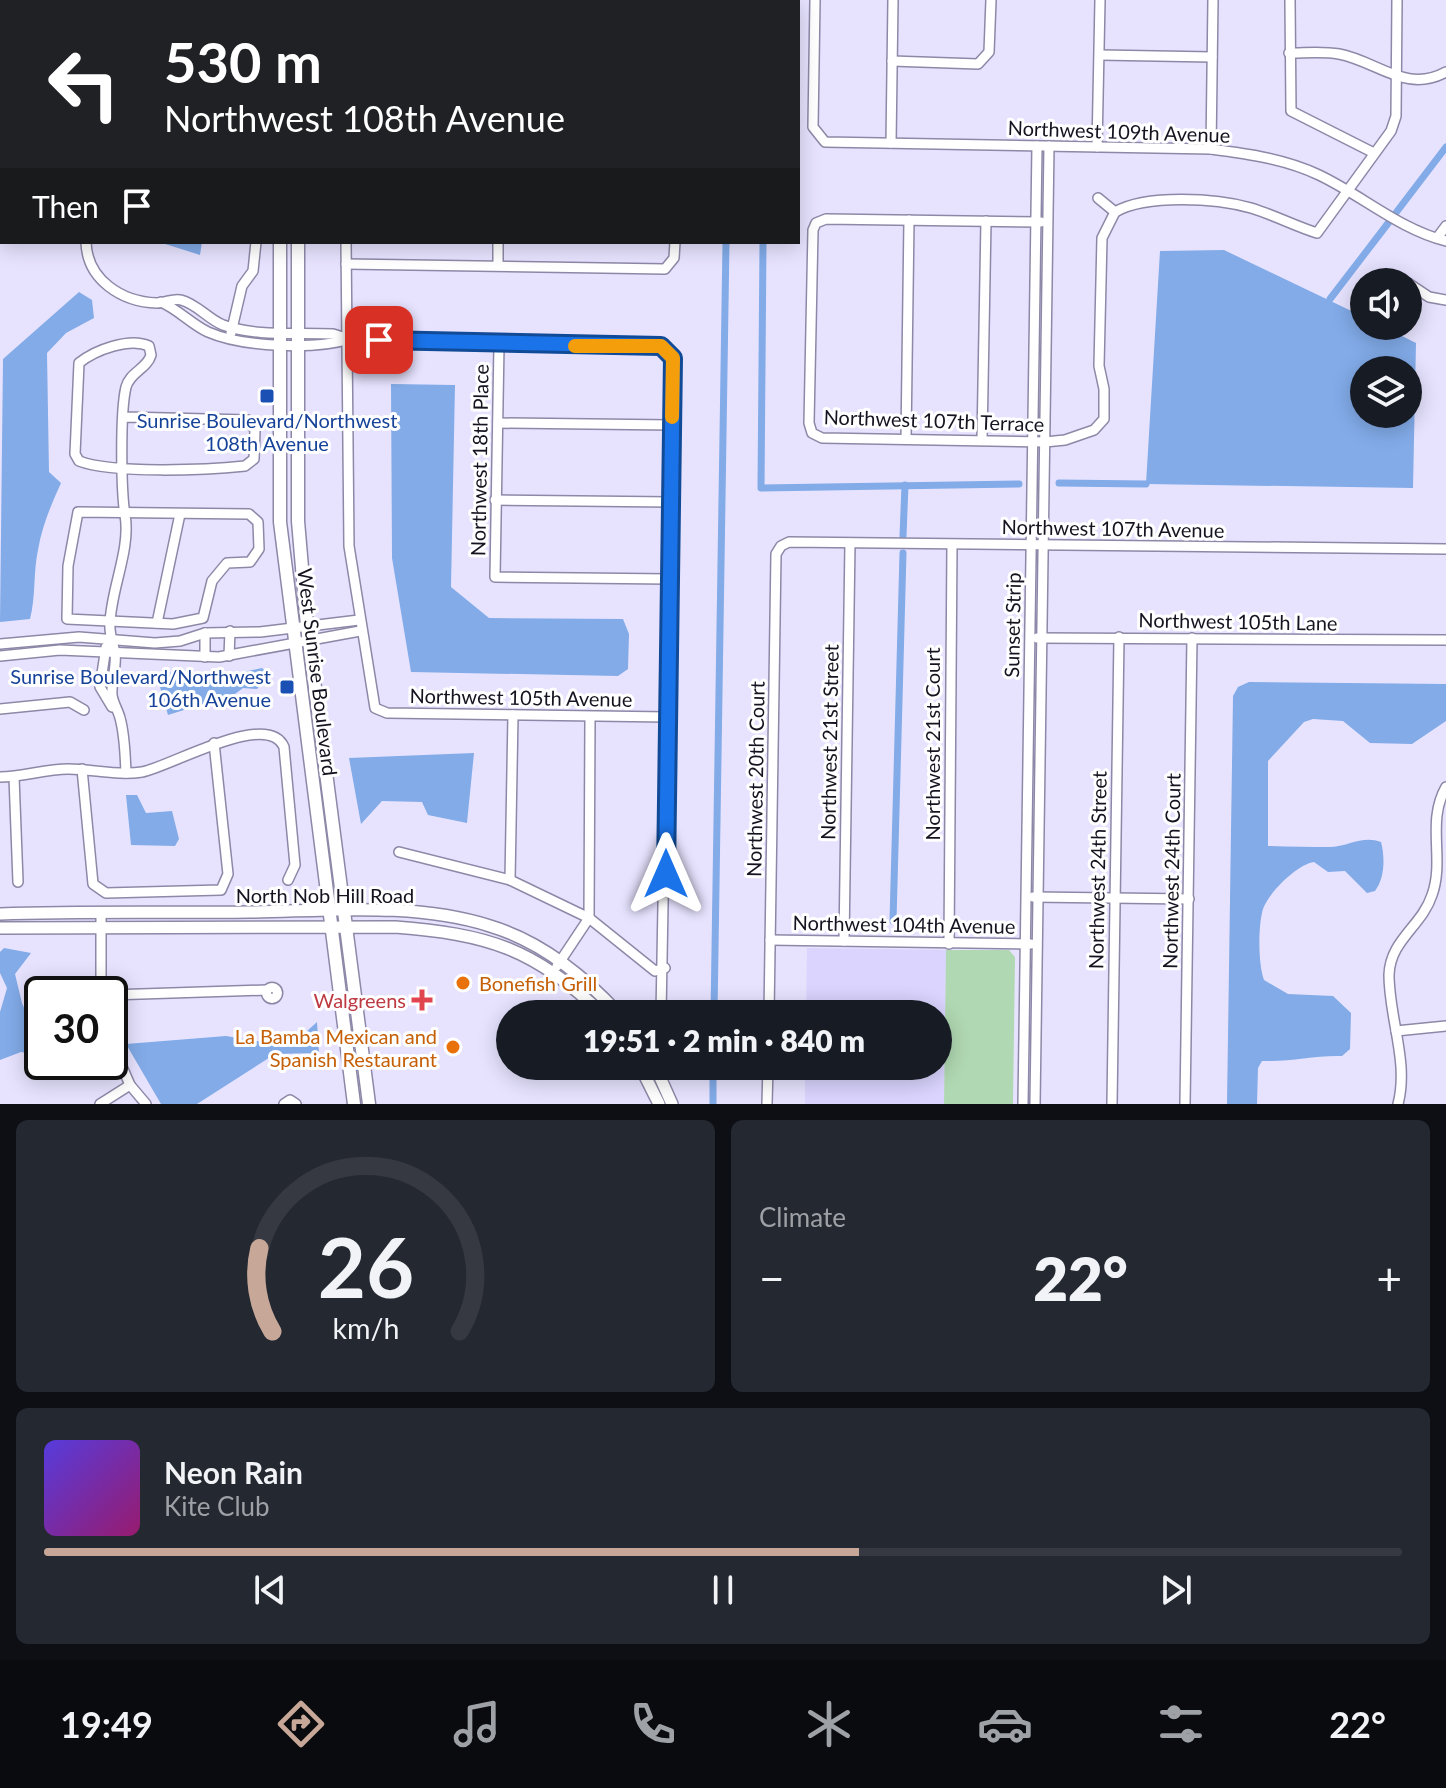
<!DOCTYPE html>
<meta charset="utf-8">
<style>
:root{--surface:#171b24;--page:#242831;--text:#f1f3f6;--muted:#9ea1a6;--line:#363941;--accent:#c7a898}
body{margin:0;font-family:Lato,sans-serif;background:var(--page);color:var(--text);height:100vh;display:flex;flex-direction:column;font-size:30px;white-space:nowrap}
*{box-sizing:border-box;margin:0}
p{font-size:26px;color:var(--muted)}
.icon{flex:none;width:44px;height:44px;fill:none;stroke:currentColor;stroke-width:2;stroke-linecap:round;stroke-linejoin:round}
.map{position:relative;height:1104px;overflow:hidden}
.details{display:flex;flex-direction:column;gap:16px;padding:16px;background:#0d0f14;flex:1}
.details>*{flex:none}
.banner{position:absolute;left:0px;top:0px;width:800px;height:244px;box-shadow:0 4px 20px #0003;background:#202124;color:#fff;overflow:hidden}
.buttons{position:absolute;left:1350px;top:268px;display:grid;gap:16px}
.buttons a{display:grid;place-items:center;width:72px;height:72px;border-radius:50%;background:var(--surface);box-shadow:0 4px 20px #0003;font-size:40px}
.speed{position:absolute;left:24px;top:976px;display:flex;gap:16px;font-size:40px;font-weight:700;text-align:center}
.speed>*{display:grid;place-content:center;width:104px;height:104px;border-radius:50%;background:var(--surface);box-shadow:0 4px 20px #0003;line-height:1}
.speed .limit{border:4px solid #111;border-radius:12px;background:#fff;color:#111}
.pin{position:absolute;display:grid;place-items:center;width:68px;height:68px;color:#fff;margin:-34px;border-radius:16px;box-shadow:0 4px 12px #0006}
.me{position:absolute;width:88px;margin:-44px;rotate:0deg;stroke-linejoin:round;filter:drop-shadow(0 0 6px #0008)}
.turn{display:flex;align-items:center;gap:28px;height:168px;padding:0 32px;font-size:36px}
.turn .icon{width:104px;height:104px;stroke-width:2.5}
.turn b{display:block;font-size:56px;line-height:68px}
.then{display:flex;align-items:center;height:76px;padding:0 32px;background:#0003;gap:16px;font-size:30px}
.big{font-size:60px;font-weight:800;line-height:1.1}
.details .widget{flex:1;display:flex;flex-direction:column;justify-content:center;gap:12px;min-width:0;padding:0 28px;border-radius:12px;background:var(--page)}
.details .dial{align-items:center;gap:0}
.dial svg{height:208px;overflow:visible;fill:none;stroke:var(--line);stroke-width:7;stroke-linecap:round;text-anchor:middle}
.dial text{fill:var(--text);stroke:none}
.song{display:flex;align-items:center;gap:24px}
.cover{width:96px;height:96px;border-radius:12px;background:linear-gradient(135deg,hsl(250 70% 55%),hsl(320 70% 35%))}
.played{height:8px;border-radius:4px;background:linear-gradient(90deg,var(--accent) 60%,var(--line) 60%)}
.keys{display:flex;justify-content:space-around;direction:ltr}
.heat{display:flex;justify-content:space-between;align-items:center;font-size:44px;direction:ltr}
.details .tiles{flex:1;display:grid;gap:16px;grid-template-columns:1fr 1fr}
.widget:last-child{grid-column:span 2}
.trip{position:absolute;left:496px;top:1000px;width:456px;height:80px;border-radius:40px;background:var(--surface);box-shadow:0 4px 20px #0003;font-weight:800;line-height:80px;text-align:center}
.tab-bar{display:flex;height:128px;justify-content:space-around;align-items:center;background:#090b0e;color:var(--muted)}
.tab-bar .icon{width:56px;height:56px}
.tab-bar .active{color:var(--accent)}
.tab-bar b{font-size:36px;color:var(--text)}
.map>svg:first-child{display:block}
.built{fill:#dad4fe}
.green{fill:#b0d8b2}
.water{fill:#82abe8;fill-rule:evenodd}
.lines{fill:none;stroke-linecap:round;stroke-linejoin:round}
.canal{stroke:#82abe8;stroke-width:7}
.minor-casing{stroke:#8d88a7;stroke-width:12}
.major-casing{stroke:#8d88a7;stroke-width:14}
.highway-casing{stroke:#8d88a7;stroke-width:15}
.minor{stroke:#fff;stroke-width:9}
.major{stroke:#fff;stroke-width:11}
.highway{stroke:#fff;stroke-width:12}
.route-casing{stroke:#114b97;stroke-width:20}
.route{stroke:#1a73e8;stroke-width:14}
.slow{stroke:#f59e0b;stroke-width:14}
.transit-dot{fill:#1a4fb4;stroke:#fff;stroke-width:3}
.food-dot{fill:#e8710a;stroke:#fff;stroke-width:3}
.health-dot{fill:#e0444e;stroke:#fff;stroke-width:3}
.labels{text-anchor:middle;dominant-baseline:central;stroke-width:6;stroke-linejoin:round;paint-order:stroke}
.street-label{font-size:20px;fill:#15131f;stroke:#fff}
.transit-label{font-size:20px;fill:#164399;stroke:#fff}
.food-label{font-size:20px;fill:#c56008;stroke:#fff;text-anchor:start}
.health-label{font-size:20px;fill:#be3a42;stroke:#fff;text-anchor:end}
</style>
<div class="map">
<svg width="1446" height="1104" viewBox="0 0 1446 1104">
<rect width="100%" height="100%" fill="#e7e3ff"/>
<!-- built -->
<polygon class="built" points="807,948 946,950 944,1104 805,1104 805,1066 938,1066 938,1014 806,1014"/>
<!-- green -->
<polygon class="green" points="946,950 1009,950 1015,957 1013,1104 944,1104"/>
<!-- water -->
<g class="water">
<polygon points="159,242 202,242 200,255"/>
<path d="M1224,250L1364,317V326H1382L1416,343L1413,488L1146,484L1160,251ZM1364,370H1408V414H1364Z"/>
<path d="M79,292L92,300L94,318L66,333L47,353L49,472L61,483C51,505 42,526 38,550C33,573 36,596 30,619L0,622L3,359Z"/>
<polygon points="391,384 455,385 451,587 489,618 623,619 629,634 628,669 618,676 411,672 392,558"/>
<polygon points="262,668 270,674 257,689 243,688 235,694 168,715 156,673 183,672 210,679"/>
<path d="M1249,682L1446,684V721L1412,744L1370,743L1343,721L1313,719L1304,722L1268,761V846C1289,847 1311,847 1331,847C1349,846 1363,835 1381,842C1385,857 1385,878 1375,891L1367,893L1345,871L1328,872L1314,862C1298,864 1269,892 1263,909C1258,925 1258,964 1264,980L1288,994L1333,996L1351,1013L1350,1049L1342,1056C1315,1055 1290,1062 1262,1061L1258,1068L1257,1104H1227L1233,696L1238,687Z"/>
<polygon points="474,753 467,823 428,815 422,802 382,801 361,824 349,758"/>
<polygon points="126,795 137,795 146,813 172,811 179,839 175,846 131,845"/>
<polygon points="4,948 31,953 15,974 22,1003 36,1035 42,1037 42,1062 75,1062 64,1070 50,1072 34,1054 21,1052 0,1060 0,1012 7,988 0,973 0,952"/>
<polygon points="317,1022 319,1053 275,1054 197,1104 161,1104 126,1044 226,1036 269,1043 296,1041"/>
</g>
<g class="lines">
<!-- canal -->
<g class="canal">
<polyline points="730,2 730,0"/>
<polyline points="765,2 765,0"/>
<polyline points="1395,214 1446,147"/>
<polyline points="763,242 761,488 1019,484"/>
<polyline points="1330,299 1389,222"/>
<polyline points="1059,483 1146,484"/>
<polyline points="903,536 905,485"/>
<polyline points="893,921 903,553"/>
<polyline points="714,1014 726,242"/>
<polyline points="713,1104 713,1066"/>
</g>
<defs>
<g id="minor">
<polyline points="380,0 416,2"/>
<polyline points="589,0 589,2"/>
<path d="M815,0L813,127L825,142L1211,149C1249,154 1285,159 1319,175C1363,196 1399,229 1446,241"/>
<polyline points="1290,0 1291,111 1374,153"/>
<polyline points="138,2 138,0"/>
<polyline points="364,2 368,0"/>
<polyline points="464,2 474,0"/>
<polyline points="502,2 502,0"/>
<polyline points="679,2 679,0"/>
<path d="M1289,53C1305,53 1323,51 1339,54C1377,61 1406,94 1446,72"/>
<polyline points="1100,55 1212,57"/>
<polyline points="892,61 978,64 989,52 991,0"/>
<polyline points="0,136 2,137"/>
<polyline points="891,143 893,0"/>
<polyline points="1097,147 1100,0"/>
<polyline points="1211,149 1213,0"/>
<path d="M1098,198L1115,212C1146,194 1216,198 1251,208C1274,215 1295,226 1317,233L1391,131L1396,116L1397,0"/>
<polyline points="1041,222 826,219 816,223 813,230 809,423 812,433 822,438 1045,442 1065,440 1094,430 1104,419 1104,389 1099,366 1102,238 1115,212"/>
<polyline points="1437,238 1446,226"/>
<path d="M86,242C87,280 122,302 157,303C166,303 173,298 181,300C197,304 208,319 223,325C257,337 298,332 333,334L349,339L661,346L673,358L661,1014"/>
<polyline points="346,242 349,546 375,708 387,713 667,717"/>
<polyline points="346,264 665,269 674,258 675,242"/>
<polyline points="498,265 498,242"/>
<polyline points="1408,283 1429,297 1446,300"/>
<path d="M161,302C179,310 191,324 208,332C242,347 315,350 349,339"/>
<polyline points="231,333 242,286 253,271 256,242"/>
<polyline points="499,345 495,577 669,579"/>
<path d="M125,417L248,420L255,430L254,459L245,466C206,470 113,474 79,461L75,454L79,363C95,350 130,337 149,346L151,355C147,369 130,372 126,387C120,412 121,490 125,515C131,549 111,589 110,623C109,635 113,642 115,653C117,666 111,681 112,695C113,703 118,710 120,718C125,736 125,754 126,773"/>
<polyline points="498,423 672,425"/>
<polyline points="906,439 909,220"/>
<polyline points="982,440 986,221"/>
<polyline points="495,500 671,502"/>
<polygon points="78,512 249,514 258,522 259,549 250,562 227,563 212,581 203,618 173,624 67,619 68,566"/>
<polyline points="157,623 180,514"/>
<polyline points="1037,638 1446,640"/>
<polyline points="0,644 79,637 155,643 180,641 205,633 260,632 359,620"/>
<polyline points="106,647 100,687 112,707"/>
<polyline points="0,656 60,650 219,657 360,631"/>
<polyline points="229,656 230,631"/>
<polyline points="205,657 205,633"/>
<polyline points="0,709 70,702 84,710"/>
<polyline points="82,769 93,884 106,893 221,890 228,874 214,743"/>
<path d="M0,777C23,777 45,769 68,769C93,769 117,776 142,772C170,767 268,709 284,747L295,865L288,880"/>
<polyline points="14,777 18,882"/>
<polyline points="399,852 510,880 589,918 655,971 665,968"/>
<polyline points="510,880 513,715"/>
<polyline points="1033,897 1189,899"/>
<polyline points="101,914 101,994"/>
<polyline points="770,940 1031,944"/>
<polyline points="844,941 850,543"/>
<polyline points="949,944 952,545"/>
<polyline points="557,966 589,918 590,717"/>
<circle cx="272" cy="993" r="5.5"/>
<polyline points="69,994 68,988 72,984 79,988 77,994"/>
<polyline points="110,995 267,990"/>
<polyline points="769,1014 776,554 781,546 789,542 1446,549"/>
<polyline points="1396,1031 1446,1026"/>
<polyline points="110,1039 130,1085 146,1104"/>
<polyline points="100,1104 130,1085"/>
<polyline points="284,1104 290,1100 296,1104"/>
<polyline points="767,1104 768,1066"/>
<polyline points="1023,1104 1037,146"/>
<polyline points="1035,1104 1049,146"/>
<polyline points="1112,1104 1119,637"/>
<polyline points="1185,1104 1192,638"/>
<path d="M1398,1104C1409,1062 1389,1018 1389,975C1390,940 1422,926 1432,895C1445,859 1426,822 1446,787"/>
</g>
<g id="major">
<path d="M0,914C83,911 166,913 249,912C327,911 415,902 490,926C540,941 584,976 619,1014"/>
<path d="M0,928L395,927C486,934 535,948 602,1014"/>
<polyline points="640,1066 659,1104"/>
<polyline points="655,1066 672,1104"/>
</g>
<g id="highway">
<polyline points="285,2 285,0"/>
<polyline points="302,2 302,0"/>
<polyline points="280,242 280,522 354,1104"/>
<polyline points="298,242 298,521 307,626 369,1104"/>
</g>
</defs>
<!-- minor casing -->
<use href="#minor" class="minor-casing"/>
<!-- major casing -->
<use href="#major" class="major-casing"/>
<!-- highway casing -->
<use href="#highway" class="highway-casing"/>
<!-- minor -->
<use href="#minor" class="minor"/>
<!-- major -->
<use href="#major" class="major"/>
<!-- highway -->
<use href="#highway" class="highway"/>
</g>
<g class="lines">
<defs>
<polyline id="route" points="379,340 661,346 673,358 666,874"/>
</defs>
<!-- route casing -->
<use href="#route" class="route-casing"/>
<!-- route -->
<use href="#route" class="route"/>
<!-- slow -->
<polyline class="slow" points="575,346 661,346 673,358 672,417"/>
</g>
<!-- markers -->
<g class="transit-dot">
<rect x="259" y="388" width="16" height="16" rx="4"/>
<rect x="279" y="679" width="16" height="16" rx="4"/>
</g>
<g class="food-dot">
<circle cx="463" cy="983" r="8"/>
<circle cx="453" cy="1047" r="8"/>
</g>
<path class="health-dot" d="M418 988h8v8h8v8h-8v8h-8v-8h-8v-8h8z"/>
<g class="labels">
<!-- street labels -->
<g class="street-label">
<text transform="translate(1119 131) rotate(2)">Northwest 109th Avenue</text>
<text transform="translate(934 420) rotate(2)">Northwest 107th Terrace</text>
<text transform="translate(479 460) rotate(-89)">Northwest 18th Place</text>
<text transform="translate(1113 528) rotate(1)">Northwest 107th Avenue</text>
<text transform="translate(1238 621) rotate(1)">Northwest 105th Lane</text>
<text transform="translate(1012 625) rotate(-89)">Sunset Strip</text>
<text transform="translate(318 672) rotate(83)">West Sunrise Boulevard</text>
<text transform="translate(521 697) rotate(1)">Northwest 105th Avenue</text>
<text transform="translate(829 742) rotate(-89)">Northwest 21st Street</text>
<text transform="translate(932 744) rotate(-90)">Northwest 21st Court</text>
<text transform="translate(755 779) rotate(-89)">Northwest 20th Court</text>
<text transform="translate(1097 870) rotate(-89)">Northwest 24th Street</text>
<text transform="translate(1171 871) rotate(-89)">Northwest 24th Court</text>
<text x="325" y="895">North Nob Hill Road</text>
<text transform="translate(904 924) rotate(1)">Northwest 104th Avenue</text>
</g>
<!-- transit labels -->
<g class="transit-label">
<text x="267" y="420">Sunrise Boulevard/Northwest<tspan x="267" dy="23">108th Avenue</tspan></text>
<text x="271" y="676" text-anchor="end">Sunrise Boulevard/Northwest<tspan x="271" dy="23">106th Avenue</tspan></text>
</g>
<!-- food labels -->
<g class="food-label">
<text x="479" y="983">Bonefish Grill</text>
<text x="437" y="1036" text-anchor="end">La Bamba Mexican and<tspan x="437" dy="23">Spanish Restaurant</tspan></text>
</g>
<!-- health labels -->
<g class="health-label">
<text x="406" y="1000">Walgreens</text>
</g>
</g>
</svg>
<div class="buttons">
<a><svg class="icon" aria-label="sound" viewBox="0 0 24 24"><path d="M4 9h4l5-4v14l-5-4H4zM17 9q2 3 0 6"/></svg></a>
<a><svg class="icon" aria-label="layers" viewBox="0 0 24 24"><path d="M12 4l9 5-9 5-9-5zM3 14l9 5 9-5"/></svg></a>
</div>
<div class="speed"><div class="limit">30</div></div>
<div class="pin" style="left:379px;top:340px;background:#d93025"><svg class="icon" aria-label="arrive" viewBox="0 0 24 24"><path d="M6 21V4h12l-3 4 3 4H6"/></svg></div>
<svg class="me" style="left:666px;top:874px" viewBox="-20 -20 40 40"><path d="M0-17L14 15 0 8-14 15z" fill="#1a73e8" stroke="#fff" stroke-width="4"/></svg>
<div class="trip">19:51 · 2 min · 840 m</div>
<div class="banner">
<div class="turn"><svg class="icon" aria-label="left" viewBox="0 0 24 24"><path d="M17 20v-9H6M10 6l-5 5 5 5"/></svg><div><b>530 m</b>Northwest 108th Avenue</div></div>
<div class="then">Then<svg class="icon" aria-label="arrive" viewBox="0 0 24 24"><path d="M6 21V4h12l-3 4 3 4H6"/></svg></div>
</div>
</div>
<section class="details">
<div class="tiles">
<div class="widget dial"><svg viewBox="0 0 100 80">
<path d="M14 69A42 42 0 1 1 86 69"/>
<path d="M14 69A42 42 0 0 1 9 37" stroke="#c7a898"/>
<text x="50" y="56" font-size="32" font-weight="700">26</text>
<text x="50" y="72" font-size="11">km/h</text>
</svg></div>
<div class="widget"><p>Climate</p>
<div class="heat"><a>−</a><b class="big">22°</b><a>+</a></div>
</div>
<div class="widget">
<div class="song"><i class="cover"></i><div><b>Neon Rain</b><p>Kite Club</p></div></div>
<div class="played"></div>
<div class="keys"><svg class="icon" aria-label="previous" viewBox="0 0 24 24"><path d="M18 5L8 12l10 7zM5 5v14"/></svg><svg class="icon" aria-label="pause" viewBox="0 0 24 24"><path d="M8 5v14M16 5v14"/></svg><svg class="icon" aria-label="next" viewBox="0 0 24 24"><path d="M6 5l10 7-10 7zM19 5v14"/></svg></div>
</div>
</div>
</section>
<nav class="tab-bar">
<b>19:49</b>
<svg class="icon active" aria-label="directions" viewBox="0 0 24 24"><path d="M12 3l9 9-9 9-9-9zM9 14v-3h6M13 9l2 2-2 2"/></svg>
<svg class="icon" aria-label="music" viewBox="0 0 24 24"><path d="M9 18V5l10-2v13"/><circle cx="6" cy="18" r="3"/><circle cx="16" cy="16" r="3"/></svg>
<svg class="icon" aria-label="phone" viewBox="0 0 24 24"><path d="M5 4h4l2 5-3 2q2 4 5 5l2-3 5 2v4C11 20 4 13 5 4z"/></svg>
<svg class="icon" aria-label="climate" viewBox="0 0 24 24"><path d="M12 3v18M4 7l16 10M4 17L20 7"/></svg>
<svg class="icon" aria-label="car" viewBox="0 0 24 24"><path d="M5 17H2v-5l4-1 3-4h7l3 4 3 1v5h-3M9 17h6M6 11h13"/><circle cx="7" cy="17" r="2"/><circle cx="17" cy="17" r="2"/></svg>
<svg class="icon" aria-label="filters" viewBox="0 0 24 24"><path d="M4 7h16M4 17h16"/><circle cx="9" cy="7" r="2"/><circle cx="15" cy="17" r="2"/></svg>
<b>22°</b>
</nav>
